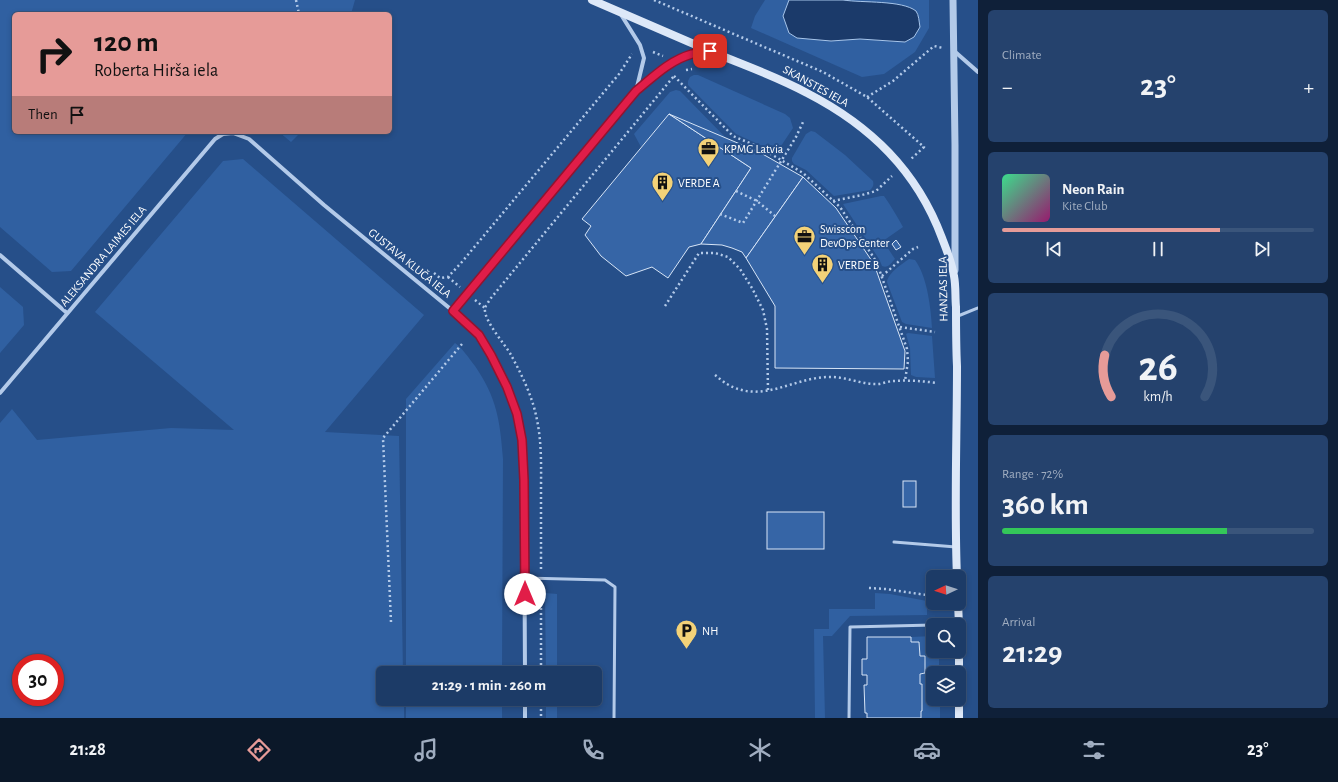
<!DOCTYPE html>
<meta charset="utf-8">
<style>
:root{--surface:#1c3b67;--page:#25426d;--text:#f1f3f6;--muted:#a0adc0;--line:#3a557b;--accent:#e69b98}
body{margin:0;font-family:"Alegreya Sans",sans-serif;background:var(--page);color:var(--text);height:100vh;display:flex;flex-direction:column;font-size:15px;white-space:nowrap}
*{box-sizing:border-box;margin:0}
p{font-size:13px;color:var(--muted)}
.icon{flex:none;width:22px;height:22px;fill:none;stroke:currentColor;stroke-width:2;stroke-linecap:round;stroke-linejoin:round}
.map{position:relative;flex:1;overflow:hidden}
.side{display:flex;flex-direction:column;gap:10px;padding:10px;background:#0f2039;width:360px}
.side>*{flex:none}
.guide{position:absolute;left:12px;top:12px;width:380px;height:122px;border-radius:6px;box-shadow:0 2px 6px #0003,0 0 0 1px var(--line);background:#e69b98;color:#111;overflow:hidden}
.needle{width:26px;rotate:266deg}
.tools{position:absolute;left:926px;top:570px;display:grid;gap:8px}
.tools a{display:grid;place-items:center;width:40px;height:40px;border-radius:6px;background:var(--surface);box-shadow:0 2px 6px #0003,0 0 0 1px var(--line);font-size:20px}
.speed{position:absolute;left:12px;top:654px;display:flex;gap:8px;font-size:20px;font-weight:700;text-align:center}
.speed>*{display:grid;place-content:center;width:52px;height:52px;border-radius:50%;background:var(--surface);box-shadow:0 2px 6px #0003,0 0 0 1px var(--line);line-height:1}
.speed .limit{border:6px solid #d22;background:#fff;color:#111}
.pin{position:absolute;display:grid;place-items:center;width:34px;height:34px;color:#fff;margin:-17px;border-radius:8px;box-shadow:0 2px 6px #0006}
.me{position:absolute;width:44px;margin:-22px;rotate:0deg;stroke-linejoin:round;filter:drop-shadow(0 0 3px #0008)}
.turn{display:flex;align-items:center;gap:14px;height:84px;padding:0 16px;font-size:18px}
.turn .icon{width:52px;height:52px;stroke-width:2.5}
.turn b{display:block;font-size:28px;line-height:34px}
.then{display:flex;align-items:center;height:38px;padding:0 16px;background:#0003;gap:8px;font-size:15px}
.big{font-size:30px;font-weight:600;line-height:1.1}
.side .tile{flex:1;display:flex;flex-direction:column;justify-content:center;gap:6px;min-width:0;padding:0 14px;border-radius:6px;background:var(--page)}
.side .dial{align-items:center;gap:0}
.dial svg{height:104px;overflow:visible;fill:none;stroke:var(--line);stroke-width:7;stroke-linecap:round;text-anchor:middle}
.dial text{fill:var(--text);stroke:none}
.song{display:flex;align-items:center;gap:12px}
.cover{width:48px;height:48px;border-radius:6px;background:linear-gradient(135deg,hsl(150 70% 55%),hsl(320 70% 35%))}
.played{height:4px;border-radius:2px;background:linear-gradient(90deg,var(--accent) 70%,var(--line) 70%)}
.keys{display:flex;justify-content:space-around;direction:ltr}
.heat{display:flex;justify-content:space-between;align-items:center;font-size:22px;direction:ltr}
.charge{height:6px;border-radius:3px;background:linear-gradient(90deg,#34c759 72%,var(--line) 0)}
.trip{position:absolute;left:376px;top:666px;width:226px;height:40px;border-radius:6px;background:var(--surface);box-shadow:0 2px 6px #0003,0 0 0 1px var(--line);font-weight:600;line-height:40px;text-align:center}
.tabs{display:flex;height:64px;justify-content:space-around;align-items:center;background:#0b1829;color:var(--muted)}
.tabs .icon{width:28px;height:28px}
.tabs .on{color:var(--accent)}
.tabs b{font-size:18px;color:var(--text)}
main{display:flex;flex:1;min-height:0}
.map>svg:first-child{display:block}
.green{fill:#3060a1;fill-rule:evenodd}
.water{fill:#1b3a6a;stroke:#a7c5ea}
.building{fill:#3665a6;stroke:#d7e5f7}
.lines{fill:none;stroke-linecap:round;stroke-linejoin:round}
.path{stroke:#b3cae9;stroke-width:2.5;stroke-dasharray:2 3;stroke-linecap:butt}
.service{stroke:#b3cae9;stroke-width:3}
.minor{stroke:#b3cae9;stroke-width:4}
.tertiary{stroke:#b3cae9;stroke-width:7}
.secondary{stroke:#dde8f8;stroke-width:8}
.route-casing{stroke:#92132f;stroke-width:10}
.route{stroke:#e11d48;stroke-width:7}
.labels{text-anchor:middle;dominant-baseline:central;stroke-width:4;stroke-linejoin:round;paint-order:stroke}
.street-label{font-size:12px;fill:#fff;stroke:#264f89}
.poi-label{font-size:12px;fill:#fff;stroke:#264f89;text-anchor:start}
</style>
<main>
<div class="map">
<svg width="978" height="718" viewBox="0 0 978 718">
<rect width="100%" height="100%" fill="#264f89"/>
<!-- green -->
<g class="green">
<polygon points="0,0 355,0 351,14 14,14 14,132 188,132 71,271 52,272 0,227"/>
<polygon points="765,0 929,0 929,28 915,52 884,74 862,77 751,28 755,16"/>
<polygon points="694,75 698,75 785,114 790,118 793,128 779,149 776,152 771,150 736,134 688,85 688,81 690,77"/>
<polygon points="676,90 680,91 684,95 727,139 669,114 641,147 634,134 670,92"/>
<path d="M811,131L815,132L845,155L873,181C874,185 873,187 870,190L834,196L806,170L794,164L792,161V158L806,134Z"/>
<polygon points="279,132 301,132 291,142"/>
<path d="M243,159L424,315L325,432L399,436L403,673H383V699H404V718H0V423L12,409L37,440L171,428L234,430L95,312L223,161ZM21,663H55V697H21Z"/>
<path d="M881,196H884C891,206 897,216 903,227L883,241L895,259C891,263 888,269 882,266L879,259L843,204Z"/>
<path d="M909,259L915,260C927,276 931,308 932,328L906,324L902,322L887,282C888,273 902,264 909,259Z"/>
<polygon points="0,287 23,307 24,325 0,353"/>
<polygon points="908,333 932,336 935,378 916,377 911,375 910,348 906,334"/>
<path d="M455,343C463,349 468,357 475,366C497,398 500,421 503,459L502,673H406V399Z"/>
<polygon points="545,593 557,594 557,673 546,673"/>
<polygon points="875,593 890,594 927,601 927,615 850,616 832,636 823,636 825,718 815,718 814,629 829,629 829,609 875,609"/>
<polygon points="933,636 933,651 939,651 939,673 933,673 933,699 940,699 940,718 921,718 921,711 922,711 922,684 920,684 920,674 925,673 925,656 920,656 919,642 911,642 911,637"/>
<rect x="406" y="699" width="96" height="19"/>
<rect x="546" y="699" width="11" height="19"/>
</g>
<!-- water -->
<path class="water" d="M789,0H843C863,3 902,0 916,11C919,15 919,22 920,27L914,37L905,42L860,39L831,41L797,38L789,33L783,16Z"/>
<!-- building -->
<g class="building">
<polygon points="669,114 751,168 701,244 689,247 668,278 652,267 626,276 601,256 585,235 591,226 582,219"/>
<polygon points="669,114 759,152 803,177 746,258 742,252 732,248 722,245 701,244 751,168"/>
<polygon points="803,177 836,208 874,264 905,351 904,369 775,368 775,306 746,258"/>
<polygon points="896,240 901,247 896,250 892,244"/>
<rect x="903" y="481" width="13" height="26"/>
<rect x="767" y="512" width="57" height="37"/>
<polygon points="867,637 911,637 911,642 919,642 920,656 925,656 925,673 920,674 920,684 922,684 922,711 921,711 921,718 867,718 867,713 865,713 864,685 867,685 867,675 862,675 862,659 867,659"/>
</g>
<g class="lines">
<!-- path -->
<g class="path">
<polyline points="296,0 299,14"/>
<polyline points="654,0 823,72 867,97 924,147 911,159"/>
<polyline points="653,52 663,56"/>
<polyline points="686,70 692,69"/>
<polyline points="674,76 733,136 759,147 803,173 840,207 874,258 878,266 907,349 908,361 905,381"/>
<polyline points="867,97 893,81 934,46 943,48"/>
<polyline points="736,191 757,201 775,216"/>
<polyline points="833,201 862,195 876,191 892,176"/>
<polyline points="720,214 743,223 796,137 804,120"/>
<polyline points="434,273 440,278 448,277 461,263 619,74 632,54"/>
<polyline points="882,276 913,249 918,247"/>
<polyline points="448,277 460,287"/>
<polyline points="475,300 485,308"/>
<polyline points="665,306 699,253 715,253 728,257 740,269 752,288 763,310 767,329 768,391"/>
<polyline points="900,327 935,332"/>
<path d="M715,375C719,378 723,382 727,384C763,405 795,376 831,377C847,377 863,385 879,384C884,383 889,381 894,381C908,380 922,381 937,383"/>
<path d="M541,569C541,543 541,518 541,493C541,468 542,444 537,420C533,398 522,375 511,355C505,344 483,320 485,308C486,305 489,301 491,298L674,76"/>
<polyline points="541,588 541,673"/>
<polyline points="869,588 886,589 933,596"/>
<polyline points="391,622 383,438 462,344"/>
<polyline points="541,699 541,718"/>
</g>
<!-- service -->
<g class="service">
<polyline points="958,316 978,308"/>
<polyline points="894,542 956,547"/>
<polyline points="525,578 605,580 615,587 614,718"/>
<polyline points="849,718 850,627 933,625"/>
</g>
<!-- minor -->
<g class="minor">
<polyline points="620,13 640,45 644,58 636,91"/>
<polyline points="953,50 978,72"/>
<polyline points="0,255 67,313"/>
<path d="M453,311L636,91C661,70 674,57 708,52"/>
<polyline points="0,393 215,139 223,134 233,133 249,139 324,205 453,311 479,335 491,355 507,387 517,414 522,440 524,480 525,673"/>
<polyline points="525,718 525,699"/>
</g>
<!-- tertiary -->
<polyline class="tertiary" points="953,0 955,145 955,270"/>
<!-- secondary -->
<g class="secondary">
<path d="M592,0C632,17 671,34 710,51C743,65 776,76 807,93C871,126 917,171 942,238C947,251 952,263 954,276C956,286 955,297 956,307C956,326 956,346 957,366C957,436 954,507 957,577"/>
<polyline points="958,603 959,625"/>
<polyline points="959,651 959,673"/>
<polyline points="959,699 959,718"/>
</g>
</g>
<g class="lines">
<defs>
<path id="route" d="M525,594L524,480L522,440L517,414L507,387L491,355L479,335L453,311L636,91C653,77 670,60 692,54C698,52 704,52 710,51"/>
</defs>
<!-- route casing -->
<use href="#route" class="route-casing"/>
<!-- route -->
<use href="#route" class="route"/>
</g>
<!-- icons -->
<defs>
<symbol id="office-pin" viewBox="-11 -11 22 30"><path d="M0 17L-7.5 6A9.5 9.5 0 1 1 7.5 6Z" fill="#f3d278" stroke="#264f89"/><path d="M-6-3h4V-5.5h4V-3h4V5H-6ZM-1-4.5V-3h2v-1.5ZM-6 0V1H6V0Z" fill="#111"/></symbol>
<symbol id="building-pin" viewBox="-11 -11 22 30"><path d="M0 17L-7.5 6A9.5 9.5 0 1 1 7.5 6Z" fill="#f3d278" stroke="#264f89"/><path d="M-4-6H4V6H1V3H-1V6H-4ZM-2.5-4.3h1.7v1.8h-1.7ZM.8-4.3h1.7v1.8H.8ZM-2.5-1h1.7V.8h-1.7ZM.8-1h1.7V.8H.8Z" fill="#111"/></symbol>
<symbol id="parking-pin" viewBox="-11 -11 22 30"><path d="M0 17L-7.5 6A9.5 9.5 0 1 1 7.5 6Z" fill="#f3d278" stroke="#264f89"/><path d="M-3.5-5.5H1a3.5 3.5 0 0 1 0 7H-1V5.5H-3.5ZM-1-3.4V-.6H.8a1.4 1.4 0 0 0 0-2.8Z" fill="#111"/></symbol>
</defs>
<g fill-rule="evenodd">
<use href="#office-pin" x="696" y="136" width="25" height="34"/>
<use href="#building-pin" x="650" y="170" width="25" height="34"/>
<use href="#office-pin" x="792" y="224" width="25" height="34"/>
<use href="#building-pin" x="810" y="252" width="25" height="34"/>
<use href="#parking-pin" x="674" y="618" width="25" height="34"/>
</g>
<g class="labels">
<!-- street labels -->
<g class="street-label">
<text transform="translate(816 86) rotate(29)">SKANSTES IELA</text>
<text transform="translate(103 256) rotate(-50)">ALEKSANDRA LAIMES IELA</text>
<text transform="translate(410 263) rotate(39)">GUSTAVA KLUČA IELA</text>
<text transform="translate(943 289) rotate(-91)">HANZAS IELA</text>
</g>
<!-- poi labels -->
<g class="poi-label">
<text x="724" y="149">KPMG Latvia</text>
<text x="678" y="183">VERDE A</text>
<text x="820" y="229">Swisscom<tspan x="820" dy="14">DevOps Center</tspan></text>
<text x="838" y="265">VERDE B</text>
<text x="702" y="631">NH</text>
</g>
</g>
</svg>
<div class="tools">
<a><svg class="needle" viewBox="-14 -14 28 28"><path d="M0-13l5 13h-10z" fill="#e53935"/><path d="M0 13l5-13h-10z" fill="#a0adc0"/></svg></a>
<a><svg class="icon" aria-label="search" viewBox="0 0 24 24"><circle cx="10" cy="10" r="6"/><path d="M15 15l6 6"/></svg></a>
<a><svg class="icon" aria-label="layers" viewBox="0 0 24 24"><path d="M12 4l9 5-9 5-9-5zM3 14l9 5 9-5"/></svg></a>
</div>
<div class="speed"><div class="limit">30</div></div>
<div class="pin" style="left:710px;top:51px;background:#d93025"><svg class="icon" aria-label="arrive" viewBox="0 0 24 24"><path d="M6 21V4h12l-3 4 3 4H6"/></svg></div>
<svg class="me" style="left:525px;top:594px" viewBox="-20 -20 40 40"><circle r="19" fill="#fff"/><path d="M0-13L10 11 0 6-10 11z" fill="#e11d48"/></svg>
<div class="trip">21:29 · 1 min · 260 m</div>
<div class="guide">
<div class="turn"><svg class="icon" aria-label="right" viewBox="0 0 24 24"><path d="M7 20v-9h11M14 6l5 5-5 5"/></svg><div><b>120 m</b>Roberta Hirša iela</div></div>
<div class="then">Then<svg class="icon" aria-label="arrive" viewBox="0 0 24 24"><path d="M6 21V4h12l-3 4 3 4H6"/></svg></div>
</div>
</div>
<section class="side">
<div class="tile"><p>Climate</p>
<div class="heat"><a>−</a><b class="big">23°</b><a>+</a></div>
</div>
<div class="tile">
<div class="song"><i class="cover"></i><div><b>Neon Rain</b><p>Kite Club</p></div></div>
<div class="played"></div>
<div class="keys"><svg class="icon" aria-label="previous" viewBox="0 0 24 24"><path d="M18 5L8 12l10 7zM5 5v14"/></svg><svg class="icon" aria-label="pause" viewBox="0 0 24 24"><path d="M8 5v14M16 5v14"/></svg><svg class="icon" aria-label="next" viewBox="0 0 24 24"><path d="M6 5l10 7-10 7zM19 5v14"/></svg></div>
</div>
<div class="tile dial"><svg viewBox="0 0 100 80">
<path d="M14 69A42 42 0 1 1 86 69"/>
<path d="M14 69A42 42 0 0 1 9 37" stroke="#e69b98"/>
<text x="50" y="56" font-size="32" font-weight="700">26</text>
<text x="50" y="72" font-size="11">km/h</text>
</svg></div>
<div class="tile"><p>Range · 72%</p><b class="big">360 km</b><div class="charge"></div></div>
<div class="tile"><p>Arrival</p><b class="big">21:29</b></div>
</section>
</main>
<nav class="tabs">
<b>21:28</b>
<svg class="icon on" aria-label="directions" viewBox="0 0 24 24"><path d="M12 3l9 9-9 9-9-9zM9 14v-3h6M13 9l2 2-2 2"/></svg>
<svg class="icon" aria-label="music" viewBox="0 0 24 24"><path d="M9 18V5l10-2v13"/><circle cx="6" cy="18" r="3"/><circle cx="16" cy="16" r="3"/></svg>
<svg class="icon" aria-label="phone" viewBox="0 0 24 24"><path d="M5 4h4l2 5-3 2q2 4 5 5l2-3 5 2v4C11 20 4 13 5 4z"/></svg>
<svg class="icon" aria-label="climate" viewBox="0 0 24 24"><path d="M12 3v18M4 7l16 10M4 17L20 7"/></svg>
<svg class="icon" aria-label="car" viewBox="0 0 24 24"><path d="M5 17H2v-5l4-1 3-4h7l3 4 3 1v5h-3M9 17h6M6 11h13"/><circle cx="7" cy="17" r="2"/><circle cx="17" cy="17" r="2"/></svg>
<svg class="icon" aria-label="filters" viewBox="0 0 24 24"><path d="M4 7h16M4 17h16"/><circle cx="9" cy="7" r="2"/><circle cx="15" cy="17" r="2"/></svg>
<b>23°</b>
</nav>
